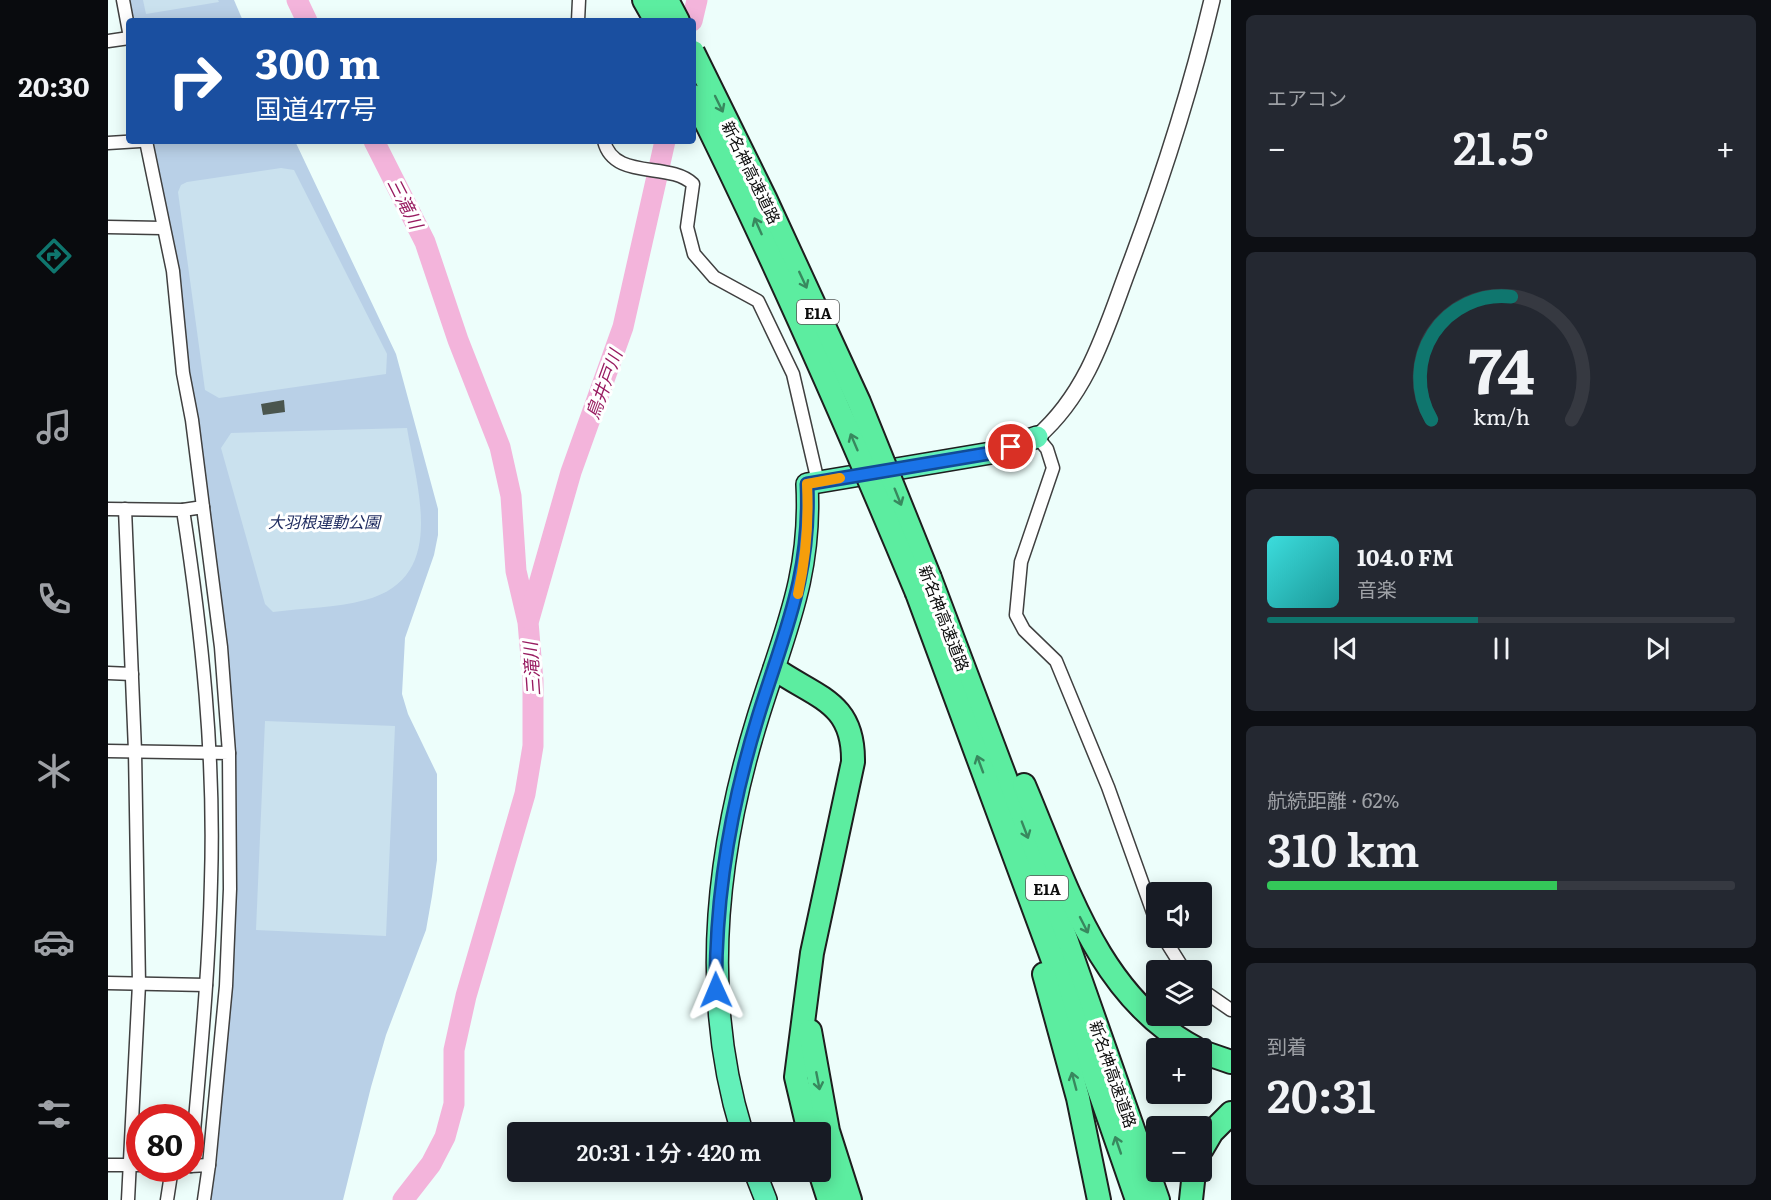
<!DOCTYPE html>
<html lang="ja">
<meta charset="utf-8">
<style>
:root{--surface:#171b24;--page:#242831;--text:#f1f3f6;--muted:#9ea1a6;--line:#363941;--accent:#0f766e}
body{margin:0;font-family:Literata,"Noto Sans JP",serif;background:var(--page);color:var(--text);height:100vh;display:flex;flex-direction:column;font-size:22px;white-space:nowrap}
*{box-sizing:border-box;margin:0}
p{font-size:20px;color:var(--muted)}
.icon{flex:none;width:33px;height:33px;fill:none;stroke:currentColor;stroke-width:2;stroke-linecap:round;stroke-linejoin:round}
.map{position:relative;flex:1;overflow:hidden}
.side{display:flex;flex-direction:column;gap:15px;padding:15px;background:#0d0f14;width:540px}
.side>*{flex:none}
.banner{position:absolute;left:18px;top:18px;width:570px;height:126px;border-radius:6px;box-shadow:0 3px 15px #0003;background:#1a4fa0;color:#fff;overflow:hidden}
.controls{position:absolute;left:1038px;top:882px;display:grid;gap:12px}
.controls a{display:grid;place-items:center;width:66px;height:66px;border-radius:6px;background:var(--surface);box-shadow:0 3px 15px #0003;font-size:30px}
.speed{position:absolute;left:18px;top:1104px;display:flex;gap:12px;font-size:30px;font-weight:700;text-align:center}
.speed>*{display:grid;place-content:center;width:78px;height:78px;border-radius:50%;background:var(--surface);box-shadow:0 3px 15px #0003;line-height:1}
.speed .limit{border:9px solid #d22;background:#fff;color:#111}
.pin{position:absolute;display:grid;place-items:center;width:51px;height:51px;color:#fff;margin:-26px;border:3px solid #fff;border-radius:50%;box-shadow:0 2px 6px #0007}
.me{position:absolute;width:66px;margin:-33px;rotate:359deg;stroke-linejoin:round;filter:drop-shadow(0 0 4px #0008)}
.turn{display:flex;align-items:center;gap:21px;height:126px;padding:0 30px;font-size:27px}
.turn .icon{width:78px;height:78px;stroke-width:2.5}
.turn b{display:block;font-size:42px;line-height:51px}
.big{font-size:45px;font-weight:600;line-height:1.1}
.side .tile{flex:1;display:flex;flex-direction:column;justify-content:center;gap:9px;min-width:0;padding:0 21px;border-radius:9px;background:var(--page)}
.side .dial{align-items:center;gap:0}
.dial svg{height:156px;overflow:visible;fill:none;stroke:var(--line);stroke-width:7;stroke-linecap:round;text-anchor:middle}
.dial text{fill:var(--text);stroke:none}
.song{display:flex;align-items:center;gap:18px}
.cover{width:72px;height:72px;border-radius:9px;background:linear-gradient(135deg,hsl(180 70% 55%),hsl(180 70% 35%))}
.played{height:6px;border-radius:3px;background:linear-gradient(90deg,var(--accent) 45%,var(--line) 45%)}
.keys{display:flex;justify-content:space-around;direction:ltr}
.heat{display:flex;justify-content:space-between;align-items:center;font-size:33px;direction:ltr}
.charge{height:9px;border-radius:4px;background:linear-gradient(90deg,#34c759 62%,var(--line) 0)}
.trip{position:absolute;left:399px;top:1122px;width:324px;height:60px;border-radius:6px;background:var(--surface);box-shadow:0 3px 15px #0003;font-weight:600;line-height:60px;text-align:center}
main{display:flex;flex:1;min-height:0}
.menu{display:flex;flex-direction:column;width:108px;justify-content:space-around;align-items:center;background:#090b0e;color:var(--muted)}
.menu .icon{width:42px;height:42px}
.menu .on{color:var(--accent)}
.menu b{font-size:27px;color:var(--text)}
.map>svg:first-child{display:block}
.green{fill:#b9d0e7}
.pitch{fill:#cae1ee}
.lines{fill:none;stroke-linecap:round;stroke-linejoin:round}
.river{stroke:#f3b4db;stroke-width:21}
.building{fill:#4a554e}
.minor-casing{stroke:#404040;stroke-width:15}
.tertiary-casing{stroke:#404040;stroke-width:18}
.trunk-casing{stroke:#1e1e1e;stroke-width:24}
.motorway-casing{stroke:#1e1e1e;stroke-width:26}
.minor{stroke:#fff;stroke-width:12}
.tertiary{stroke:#fff;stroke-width:15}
.trunk{stroke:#63f0b9;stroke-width:21}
.motorway{stroke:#5ceda0;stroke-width:22}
.motorway-bridge-casing{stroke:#1e1e1e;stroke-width:26;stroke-linecap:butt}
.motorway-bridge{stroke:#5ceda0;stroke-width:22}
.oneway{stroke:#38885e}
.route-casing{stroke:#114b97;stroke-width:15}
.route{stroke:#1a73e8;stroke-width:10}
.slow{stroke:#f59e0b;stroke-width:10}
.labels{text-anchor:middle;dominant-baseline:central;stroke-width:6;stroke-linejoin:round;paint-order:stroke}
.shield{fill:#fff;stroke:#565656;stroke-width:1.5}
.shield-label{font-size:15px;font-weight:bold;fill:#0d0d0d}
.street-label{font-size:16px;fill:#0d0d0d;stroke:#fff}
.park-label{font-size:16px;font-style:italic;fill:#202d61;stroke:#fff}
.water-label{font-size:18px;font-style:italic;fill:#981c61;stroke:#fff}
</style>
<main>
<nav class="menu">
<b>20:30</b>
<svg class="icon on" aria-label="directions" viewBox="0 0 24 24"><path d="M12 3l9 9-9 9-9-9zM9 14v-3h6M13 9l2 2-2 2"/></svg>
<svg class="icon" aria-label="music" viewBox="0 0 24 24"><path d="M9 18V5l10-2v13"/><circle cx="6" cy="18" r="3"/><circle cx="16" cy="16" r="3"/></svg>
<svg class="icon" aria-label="phone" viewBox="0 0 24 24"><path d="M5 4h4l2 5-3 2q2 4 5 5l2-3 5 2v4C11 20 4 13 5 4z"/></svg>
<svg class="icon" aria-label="climate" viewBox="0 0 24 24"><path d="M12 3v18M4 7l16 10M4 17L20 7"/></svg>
<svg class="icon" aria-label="car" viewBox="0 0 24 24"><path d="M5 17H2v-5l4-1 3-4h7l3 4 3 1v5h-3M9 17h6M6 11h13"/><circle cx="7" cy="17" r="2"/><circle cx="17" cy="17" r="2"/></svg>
<svg class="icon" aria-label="filters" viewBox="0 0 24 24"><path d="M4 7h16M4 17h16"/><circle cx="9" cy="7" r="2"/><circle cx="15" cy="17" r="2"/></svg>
</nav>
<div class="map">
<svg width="1123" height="1200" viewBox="0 0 1123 1200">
<rect width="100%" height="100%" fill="#edfefb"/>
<!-- green -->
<g class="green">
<polygon points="18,0 126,0 135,21 22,21"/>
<polygon points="43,141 187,141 288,354 330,509 330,535 326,555 297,638 294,694 300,714 329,774 329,860 324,896 318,930 278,1035 263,1087 235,1200 103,1200 109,1161 128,892 125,717 108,560 84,389"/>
</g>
<!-- pitch -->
<g class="pitch">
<polygon points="35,0 110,0 111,2 38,14"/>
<polygon points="173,168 186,170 279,354 278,374 111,398 97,390 70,192 73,185 79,182"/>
<path d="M299,428C309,490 340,578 257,600C228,608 195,608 165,612L157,604L113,448L123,433Z"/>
<polygon points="157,721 287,726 278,936 148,930"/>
</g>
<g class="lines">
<!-- river -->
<g class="river">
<polyline points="189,0 199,21"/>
<polyline points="584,21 589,0"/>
<polyline points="266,141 317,242 350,340 392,447 403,496 408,571 420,622 425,681 425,746 417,794 358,996 346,1050 346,1104 337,1137 323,1164 295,1200"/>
<polyline points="421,619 463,472 515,327 557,141"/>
</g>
</g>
<!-- building -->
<polygon class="building" points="176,400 177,412 155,415 153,404"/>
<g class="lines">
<defs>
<g id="minor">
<polyline points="15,0 21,32"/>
<polyline points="470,21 471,0"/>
<polyline points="0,41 21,38"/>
<polyline points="38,141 65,271 75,373 84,420 95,507"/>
<path d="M496,141C506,181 561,161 585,184L579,227L586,254L606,277L650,301L685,374L710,482"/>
<polyline points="0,143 32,141"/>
<polyline points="0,227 54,228"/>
<polyline points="929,437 939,449 945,468 913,562 908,615 916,630 948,661 1000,787 1048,921"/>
<path d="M0,509L75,510C94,633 107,757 103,881C101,976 91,1071 83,1166"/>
<polyline points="17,509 27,751 31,984 20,1200"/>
<polyline points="75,510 95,507 113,647 121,753"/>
<polyline points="0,673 24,674"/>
<polyline points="0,751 121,753 122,889 118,986 101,1165"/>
<polyline points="1056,938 1076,970"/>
<polyline points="0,983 98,985"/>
<polyline points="1094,990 1123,1010"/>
<polyline points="0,1165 32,1165"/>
<polyline points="82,1166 101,1165 96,1200"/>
<polyline points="59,1200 64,1168"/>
</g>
<path id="tertiary" d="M929,437C982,391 999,325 1023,262C1055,176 1083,89 1104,0"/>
<g id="trunk">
<path d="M634,1132C592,996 608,852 650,717C676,633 704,576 699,484L883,453L929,437"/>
<polyline points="647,1172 658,1200"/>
</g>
<g id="motorway">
<polyline points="536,0 548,21"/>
<polyline points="559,0 570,21"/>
<polyline points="822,578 957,936 1050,1200"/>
<polyline points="809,593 964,1012 1029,1200"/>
<path d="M667,669C709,698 746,702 745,762L704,953L688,1077L701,1132"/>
<path d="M916,785C957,881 989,996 1087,1048"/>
<polyline points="936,974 970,1098 991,1200"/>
<polyline points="702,1031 720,1131 742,1200"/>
<polyline points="1094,1052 1123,1062"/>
<polyline points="1094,1149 1104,1132 1123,1113"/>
<polyline points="712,1172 721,1200"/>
<polyline points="1083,1200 1086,1172"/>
</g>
</defs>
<!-- minor casing -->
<use href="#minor" class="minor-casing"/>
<!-- tertiary casing -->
<use href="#tertiary" class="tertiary-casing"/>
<!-- trunk casing -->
<use href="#trunk" class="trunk-casing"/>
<!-- motorway casing -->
<use href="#motorway" class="motorway-casing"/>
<!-- minor -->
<use href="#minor" class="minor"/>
<!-- tertiary -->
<use href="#tertiary" class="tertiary"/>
<!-- trunk -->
<use href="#trunk" class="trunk"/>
<!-- motorway -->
<use href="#motorway" class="motorway"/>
<defs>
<g id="motorway-bridge">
<polyline points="585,52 657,198 751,402 822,578"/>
<path d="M585,96C666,258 739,425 809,593"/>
</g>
</defs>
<!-- motorway-bridge casing -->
<use href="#motorway-bridge" class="motorway-bridge-casing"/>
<!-- motorway-bridge -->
<use href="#motorway-bridge" class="motorway-bridge"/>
</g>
<!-- one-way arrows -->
<defs><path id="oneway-shaft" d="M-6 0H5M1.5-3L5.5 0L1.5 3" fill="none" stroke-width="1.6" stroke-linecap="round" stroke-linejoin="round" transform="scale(1.5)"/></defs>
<g class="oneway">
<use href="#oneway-shaft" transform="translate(611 104) rotate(64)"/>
<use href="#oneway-shaft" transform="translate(650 226) rotate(-114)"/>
<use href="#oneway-shaft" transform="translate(695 280) rotate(65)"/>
<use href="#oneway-shaft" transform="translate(746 442) rotate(-113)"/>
<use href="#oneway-shaft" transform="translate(790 497) rotate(68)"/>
<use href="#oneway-shaft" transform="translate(872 764) rotate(-110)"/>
<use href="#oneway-shaft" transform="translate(917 830) rotate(69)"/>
<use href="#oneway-shaft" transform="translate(976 925) rotate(63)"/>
<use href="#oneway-shaft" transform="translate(710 1081) rotate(79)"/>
<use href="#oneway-shaft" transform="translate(966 1081) rotate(-105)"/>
<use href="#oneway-shaft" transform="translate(1010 1145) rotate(-109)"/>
</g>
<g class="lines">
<defs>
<path id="route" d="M608,990C607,898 623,805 650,717C676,632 703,577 699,484L883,453L903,447"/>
</defs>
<!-- route casing -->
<use href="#route" class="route-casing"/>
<!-- route -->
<use href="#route" class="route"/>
<!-- slow -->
<path class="slow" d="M690,594C698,557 701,522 699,484L732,478"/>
</g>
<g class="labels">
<!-- shield labels -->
<g class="shield">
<rect x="689" y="300" width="42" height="24" rx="4.5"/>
<rect x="918" y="876" width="42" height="24" rx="4.5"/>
</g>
<g class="shield-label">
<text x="710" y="312">E1A</text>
<text x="939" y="888">E1A</text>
</g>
<!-- street labels -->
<g class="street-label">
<text transform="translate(644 172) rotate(64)">新名神高速道路</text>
<text transform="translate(837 618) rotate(69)">新名神高速道路</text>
<text transform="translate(1006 1074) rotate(71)">新名神高速道路</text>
</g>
<!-- park labels -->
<g class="park-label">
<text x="216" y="521">大羽根運動公園</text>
</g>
<!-- water labels -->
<g class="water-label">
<text transform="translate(298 203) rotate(63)">三滝川</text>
<text transform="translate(495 384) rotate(-70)">鳥井戸川</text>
<text transform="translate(423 669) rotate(-94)">三滝川</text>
</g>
</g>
</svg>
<div class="controls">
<a><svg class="icon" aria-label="sound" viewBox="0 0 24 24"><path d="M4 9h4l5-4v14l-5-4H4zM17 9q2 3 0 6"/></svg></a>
<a><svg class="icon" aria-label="layers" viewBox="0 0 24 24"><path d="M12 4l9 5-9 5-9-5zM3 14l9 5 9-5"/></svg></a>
<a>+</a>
<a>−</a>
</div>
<div class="speed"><div class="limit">80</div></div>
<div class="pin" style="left:903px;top:447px;background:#d93025"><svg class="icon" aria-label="arrive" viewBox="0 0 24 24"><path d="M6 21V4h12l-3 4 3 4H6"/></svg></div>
<svg class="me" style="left:608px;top:990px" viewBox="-20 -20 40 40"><path d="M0-17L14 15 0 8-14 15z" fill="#1a73e8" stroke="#fff" stroke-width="4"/></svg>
<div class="trip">20:31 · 1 分 · 420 m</div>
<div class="banner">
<div class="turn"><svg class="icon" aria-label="right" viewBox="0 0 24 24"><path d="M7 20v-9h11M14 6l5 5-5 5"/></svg><div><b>300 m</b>国道477号</div></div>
</div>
</div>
<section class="side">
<div class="tile"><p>エアコン</p>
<div class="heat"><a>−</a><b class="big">21.5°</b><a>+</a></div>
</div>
<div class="tile dial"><svg viewBox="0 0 100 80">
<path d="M14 69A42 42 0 1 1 86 69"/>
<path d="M14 69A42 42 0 0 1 55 6" stroke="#0f766e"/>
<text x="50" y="56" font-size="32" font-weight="700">74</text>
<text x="50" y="72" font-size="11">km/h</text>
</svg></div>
<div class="tile">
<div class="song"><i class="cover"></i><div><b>104.0 FM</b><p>音楽</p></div></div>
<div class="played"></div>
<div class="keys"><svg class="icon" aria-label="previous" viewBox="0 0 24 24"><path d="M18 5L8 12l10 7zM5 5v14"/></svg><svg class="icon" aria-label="pause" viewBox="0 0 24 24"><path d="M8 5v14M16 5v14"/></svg><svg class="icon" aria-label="next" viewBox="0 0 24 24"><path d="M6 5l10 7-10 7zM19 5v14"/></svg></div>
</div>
<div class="tile"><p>航続距離 · 62%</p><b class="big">310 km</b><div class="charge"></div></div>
<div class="tile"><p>到着</p><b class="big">20:31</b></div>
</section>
</main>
